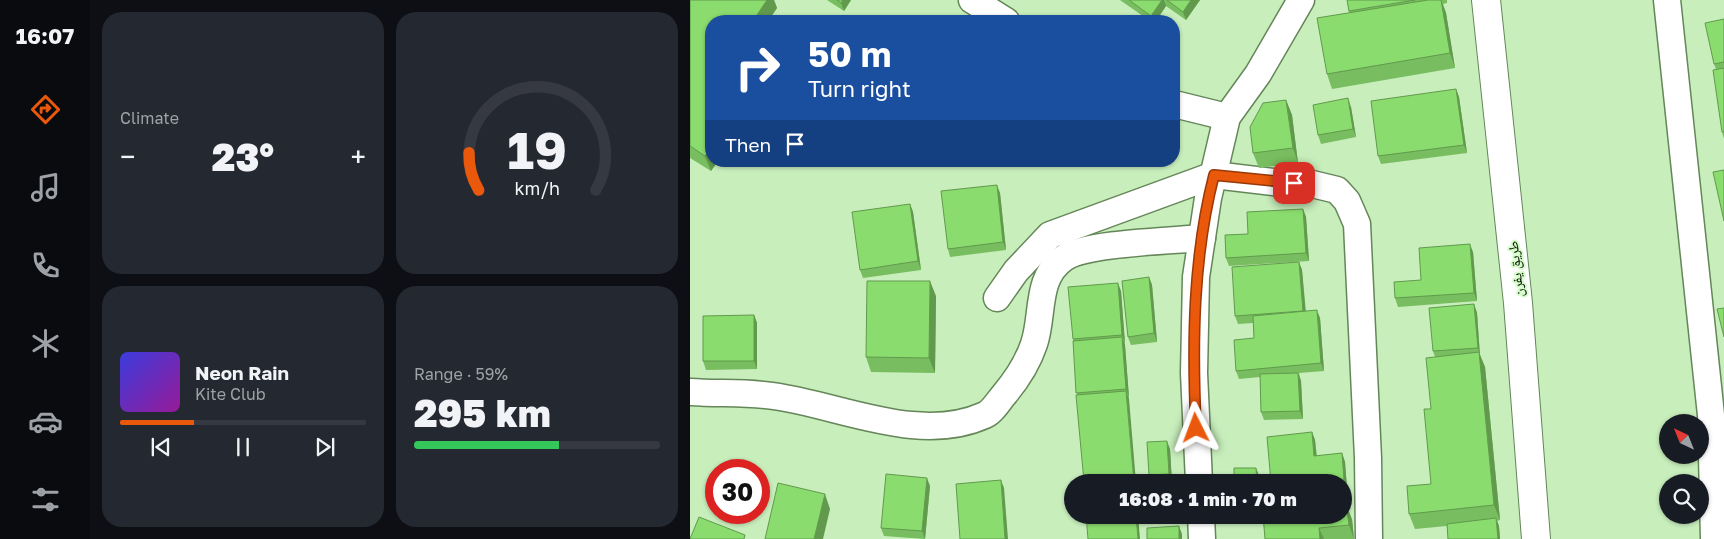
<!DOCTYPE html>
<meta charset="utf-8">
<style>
:root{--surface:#171b24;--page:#242831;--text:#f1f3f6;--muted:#9ea1a6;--line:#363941;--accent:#ea580c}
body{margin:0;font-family:"Golos Text","Noto Naskh Arabic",sans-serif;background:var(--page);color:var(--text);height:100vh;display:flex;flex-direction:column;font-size:19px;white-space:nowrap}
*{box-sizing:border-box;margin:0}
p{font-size:16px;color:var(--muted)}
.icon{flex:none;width:28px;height:28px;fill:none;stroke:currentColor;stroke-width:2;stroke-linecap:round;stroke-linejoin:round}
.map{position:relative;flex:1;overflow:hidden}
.sheet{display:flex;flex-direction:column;gap:12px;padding:12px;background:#0d0f14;width:600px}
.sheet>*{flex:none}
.guide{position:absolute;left:15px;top:15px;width:475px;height:152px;border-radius:20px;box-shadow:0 1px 4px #0004;background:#1a4fa0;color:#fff;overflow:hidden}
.needle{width:32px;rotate:317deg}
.controls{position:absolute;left:969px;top:414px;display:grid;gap:10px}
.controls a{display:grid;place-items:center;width:50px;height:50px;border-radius:50%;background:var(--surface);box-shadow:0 1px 4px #0004;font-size:25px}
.speed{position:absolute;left:15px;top:459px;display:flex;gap:10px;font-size:25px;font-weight:700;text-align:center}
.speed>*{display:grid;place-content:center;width:65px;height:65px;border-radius:50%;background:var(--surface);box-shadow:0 1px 4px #0004;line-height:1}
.speed .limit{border:8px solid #d22;background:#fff;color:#111}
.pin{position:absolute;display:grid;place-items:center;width:42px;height:42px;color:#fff;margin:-21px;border-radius:10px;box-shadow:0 2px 8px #0006}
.me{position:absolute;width:55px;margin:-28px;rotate:357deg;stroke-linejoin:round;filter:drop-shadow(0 0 4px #0008)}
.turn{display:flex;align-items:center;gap:18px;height:105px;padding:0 20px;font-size:22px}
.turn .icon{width:65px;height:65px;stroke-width:2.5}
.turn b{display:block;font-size:35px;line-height:42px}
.then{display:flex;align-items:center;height:48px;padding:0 20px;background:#0003;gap:10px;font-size:19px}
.big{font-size:38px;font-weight:800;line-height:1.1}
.sheet .card{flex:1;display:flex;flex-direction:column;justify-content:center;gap:8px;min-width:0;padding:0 18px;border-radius:20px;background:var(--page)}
.sheet .dial{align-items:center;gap:0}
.dial svg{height:130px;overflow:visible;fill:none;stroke:var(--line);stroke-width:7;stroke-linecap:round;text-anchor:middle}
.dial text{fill:var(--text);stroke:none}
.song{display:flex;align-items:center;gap:15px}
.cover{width:60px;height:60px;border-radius:8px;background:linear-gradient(135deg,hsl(240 70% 55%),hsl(300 70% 35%))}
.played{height:5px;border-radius:2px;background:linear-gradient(90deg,var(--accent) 30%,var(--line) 30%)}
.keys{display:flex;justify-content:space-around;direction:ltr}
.heat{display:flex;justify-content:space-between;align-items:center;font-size:28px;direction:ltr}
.charge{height:8px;border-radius:4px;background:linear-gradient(90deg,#34c759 59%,var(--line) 0)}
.sheet .tiles{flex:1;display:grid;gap:12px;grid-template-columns:repeat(2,1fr)}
.trip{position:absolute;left:374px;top:474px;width:288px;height:50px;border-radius:25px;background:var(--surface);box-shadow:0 1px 4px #0004;font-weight:800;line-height:50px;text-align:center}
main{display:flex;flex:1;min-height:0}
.tabs{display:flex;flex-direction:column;width:90px;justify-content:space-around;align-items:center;background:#090b0e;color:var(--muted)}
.tabs .icon{width:35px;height:35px}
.tabs .current{color:var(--accent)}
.tabs b{font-size:22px;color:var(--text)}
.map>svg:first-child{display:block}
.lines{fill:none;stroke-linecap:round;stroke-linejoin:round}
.street-casing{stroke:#648658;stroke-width:29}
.secondary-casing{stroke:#648658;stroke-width:30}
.street{stroke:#fff;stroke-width:26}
.secondary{stroke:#fff;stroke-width:28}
.wall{fill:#78bd5f}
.shaded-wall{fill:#619a4d}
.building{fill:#8bdc6e;stroke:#619a4d}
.route-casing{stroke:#983908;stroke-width:12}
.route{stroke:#ea580c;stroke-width:9}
.labels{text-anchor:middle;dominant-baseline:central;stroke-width:4;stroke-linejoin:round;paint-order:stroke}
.street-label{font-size:14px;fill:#061203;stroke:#d5fcc9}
</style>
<main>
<nav class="tabs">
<b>16:07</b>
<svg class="icon current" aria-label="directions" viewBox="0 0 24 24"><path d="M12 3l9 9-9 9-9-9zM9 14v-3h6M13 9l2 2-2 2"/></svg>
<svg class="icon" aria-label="music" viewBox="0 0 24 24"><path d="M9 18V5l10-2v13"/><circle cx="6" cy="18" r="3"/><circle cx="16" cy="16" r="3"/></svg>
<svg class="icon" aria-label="phone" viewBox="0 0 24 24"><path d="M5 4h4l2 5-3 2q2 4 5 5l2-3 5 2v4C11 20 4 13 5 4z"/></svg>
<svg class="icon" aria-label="climate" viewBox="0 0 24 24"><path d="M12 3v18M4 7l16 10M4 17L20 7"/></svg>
<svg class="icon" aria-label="car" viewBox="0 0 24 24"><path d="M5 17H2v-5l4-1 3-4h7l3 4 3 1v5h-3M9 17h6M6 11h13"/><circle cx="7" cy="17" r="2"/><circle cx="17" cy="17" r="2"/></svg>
<svg class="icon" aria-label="filters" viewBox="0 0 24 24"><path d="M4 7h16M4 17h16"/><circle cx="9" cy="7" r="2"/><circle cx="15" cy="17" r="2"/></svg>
</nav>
<section class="sheet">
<div class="tiles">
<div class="card"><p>Climate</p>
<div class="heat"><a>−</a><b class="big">23°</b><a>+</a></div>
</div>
<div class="card dial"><svg viewBox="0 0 100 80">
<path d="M14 69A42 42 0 1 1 86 69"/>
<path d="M14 69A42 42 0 0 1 8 46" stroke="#ea580c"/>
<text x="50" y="56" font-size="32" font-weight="700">19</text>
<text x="50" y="72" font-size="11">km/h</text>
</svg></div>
<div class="card">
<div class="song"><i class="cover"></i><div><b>Neon Rain</b><p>Kite Club</p></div></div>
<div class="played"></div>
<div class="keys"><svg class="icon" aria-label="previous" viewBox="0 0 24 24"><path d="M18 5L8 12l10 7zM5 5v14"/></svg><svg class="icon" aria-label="pause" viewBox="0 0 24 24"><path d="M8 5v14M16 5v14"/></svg><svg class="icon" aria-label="next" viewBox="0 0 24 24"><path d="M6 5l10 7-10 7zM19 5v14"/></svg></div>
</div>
<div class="card"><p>Range · 59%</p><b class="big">295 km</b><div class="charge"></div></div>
</div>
</section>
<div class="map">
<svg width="1034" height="539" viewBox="0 0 1034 539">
<rect width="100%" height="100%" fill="#c8eebc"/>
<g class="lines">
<defs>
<g id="street">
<polyline points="282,0 316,21"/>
<polyline points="977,0 1021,415 1024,539"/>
<polyline points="484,104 537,117"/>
<polyline points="307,298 326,271 360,235 524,175 591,183 618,183 647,190 657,201 667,224 678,458 679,539"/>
<path d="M0,392C28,394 56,392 83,396C150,405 229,445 295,415C302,412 308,402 313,396C325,382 338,362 344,344C354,315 345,278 374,258C396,243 481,241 512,238"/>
<polyline points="509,482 504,373 506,277 518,198 537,117 568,74 611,0"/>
<polyline points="511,515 512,539"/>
</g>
<polyline id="secondary" points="796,0 828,303 846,539"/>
</defs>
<!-- street casing -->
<use href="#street" class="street-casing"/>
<!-- secondary casing -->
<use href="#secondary" class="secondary-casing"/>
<!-- street -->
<use href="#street" class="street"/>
<!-- secondary -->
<use href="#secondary" class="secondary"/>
</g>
<!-- wall -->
<g class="wall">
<polygon points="0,0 84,0 87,8 78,21 21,21 21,161 28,161 21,171 0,158"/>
<polygon points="137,0 161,0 154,11"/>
<polygon points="430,0 510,0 496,20 476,6 466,21 460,21"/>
<polygon points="657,0 757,0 757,3 753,4 756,13 765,68 642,89 637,74 659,13"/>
<polygon points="1034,19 1034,132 1026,69 1024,64"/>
<polygon points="766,89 769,97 777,153 691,164 688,156"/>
<polygon points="596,100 602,115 608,163 569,168 563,153"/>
<polygon points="661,107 666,137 631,144 628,135"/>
<polygon points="1032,132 1034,132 1034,139"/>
<polygon points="298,161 310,161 305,167"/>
<polygon points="310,193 316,250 260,257 258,249"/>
<polygon points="220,204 223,212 231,270 173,278 170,270"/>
<polygon points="613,209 616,217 619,261 539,266 536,258 558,234"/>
<polygon points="783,252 787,301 708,307 705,298"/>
<polygon points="609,262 612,270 616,311 630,318 634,371 609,373 611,381 613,419 574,420 571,412 570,377 549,379 546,371 564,338 563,323 548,324 545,316"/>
<polygon points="459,277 462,285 467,342 441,345 438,337"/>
<polygon points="431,291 439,399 387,395 383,339"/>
<polygon points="246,296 245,373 181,372 176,357"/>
<polygon points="784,304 787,313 790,356 795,367 810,520 807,521 809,526 810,539 758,539 757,526 725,529 719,514 741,484 741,409 745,357 743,351"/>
<polygon points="64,315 67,323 67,369 16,370 13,361"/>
<polygon points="622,432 625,440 627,456 652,453 655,462 657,488 652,488 652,482 577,482 581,482"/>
<polygon points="480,449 482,482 462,482 459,475"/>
<polygon points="240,486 235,539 194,536 191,528"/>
<polygon points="662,519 664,539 575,539"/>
</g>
<!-- shaded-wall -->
<g class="shaded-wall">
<polygon points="77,0 84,0 87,8 78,21 63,21"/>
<polygon points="153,0 161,0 154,11 151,3"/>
<polygon points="472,0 474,0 476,6 466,21 462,21 461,16"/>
<polygon points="501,0 510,0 496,20 493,12"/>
<polygon points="751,0 756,13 765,68 760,53"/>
<polygon points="766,89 769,97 777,153 774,145"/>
<polygon points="658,98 661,107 666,137 663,129"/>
<polygon points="596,100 602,115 608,163 603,148"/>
<polygon points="21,148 21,161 28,161 21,171 15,156"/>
<polygon points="303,161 310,161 305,167"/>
<polygon points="307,185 310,193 316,250 313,242"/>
<polygon points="220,204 223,212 231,270 228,261"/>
<polygon points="613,209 616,217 619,261 616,253"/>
<polygon points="780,244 783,252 787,301 784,293"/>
<polygon points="609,262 612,270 616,319 613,311"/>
<polygon points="459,277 462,285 467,342 464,333"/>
<polygon points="240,281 246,296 245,373 239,358"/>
<polygon points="428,283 431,291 435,343 432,335"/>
<polygon points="784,304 787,313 790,356 788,348"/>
<polygon points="627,310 630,318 634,371 631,363"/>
<polygon points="64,315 67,323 67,369 64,361"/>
<polygon points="432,337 435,345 439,397 436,389"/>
<polygon points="789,352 795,367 810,520 804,505"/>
<polygon points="608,373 611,381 613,419 610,411"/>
<polygon points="436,391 439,399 446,482 444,482"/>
<polygon points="622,432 625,440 627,464 624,456"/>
<polygon points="477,441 480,449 482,482 479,474"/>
<polygon points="652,453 655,462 657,488 654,479"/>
<polygon points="566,468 572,482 567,482"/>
<polygon points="237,478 240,486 235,539 232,531"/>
<polygon points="311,480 314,488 318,539 315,539"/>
<polygon points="135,494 140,509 133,539 124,539"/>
<polygon points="656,504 662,519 664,539 659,525"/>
<polygon points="446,515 448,515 450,539 448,539"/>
<polygon points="806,518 809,526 810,539 808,539"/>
<polygon points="489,526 492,534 492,539 489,539"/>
<polygon points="629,528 634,539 630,539"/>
</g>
<!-- building -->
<g class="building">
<polygon points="0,0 77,0 63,21 21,21 21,148 15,156 0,146"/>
<polygon points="147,0 153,0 151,3"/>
<polygon points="439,0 472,0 461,16"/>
<polygon points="477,0 501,0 493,12"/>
<polygon points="657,0 725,0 659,11"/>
<polygon points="738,0 751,0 760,53 637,74 627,18"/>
<polygon points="1034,19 1034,62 1024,64 1015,23"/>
<polygon points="1034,68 1034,132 1032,132 1023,70"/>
<polygon points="766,89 774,145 688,156 681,101"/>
<polygon points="658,98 663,129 628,135 623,105"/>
<polygon points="596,100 603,148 563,153 560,127 573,103"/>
<polygon points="1034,170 1034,221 1023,172"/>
<polygon points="307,185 313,242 258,249 251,191"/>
<polygon points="220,204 228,261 170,270 162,212"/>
<polygon points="613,209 616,253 536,258 535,235 558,234 557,212"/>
<polygon points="780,244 784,293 705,298 704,282 731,280 729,248"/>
<polygon points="609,262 613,311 545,316 542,267"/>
<polygon points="459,277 464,333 438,337 432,281"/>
<polygon points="177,281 240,281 239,358 176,357"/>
<polygon points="428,283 432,335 383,339 378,287"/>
<polygon points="784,304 788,348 743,351 739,308"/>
<polygon points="1034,308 1034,337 1027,309"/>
<polygon points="627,310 631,363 546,371 544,340 564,338 563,316"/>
<polygon points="64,315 64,361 13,361 13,316"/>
<polygon points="432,337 436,389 386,393 383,341"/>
<polygon points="789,352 804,505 719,514 717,486 741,484 734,409 741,409 736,358"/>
<polygon points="608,373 610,411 571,412 570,374"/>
<polygon points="436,391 444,482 394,482 386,395"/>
<polygon points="622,432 624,456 652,453 654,479 630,482 629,477 581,482 577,437"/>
<polygon points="477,441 479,474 459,475 457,442"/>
<polygon points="544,468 566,468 567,482 544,482"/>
<polygon points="196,474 237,478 232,531 191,528"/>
<polygon points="629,477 629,482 577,482"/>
<polygon points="311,480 315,539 270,539 266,484"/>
<polygon points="88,483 135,494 124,539 75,539"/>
<polygon points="652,504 656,504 659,525 629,528 630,539 575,539 573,515 652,515"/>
<polygon points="396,515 446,515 448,539 398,539"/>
<polygon points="9,517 55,535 54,539 0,539"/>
<polygon points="806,518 808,539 758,539 757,524"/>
<polygon points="489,526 489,539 457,539 457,528"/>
</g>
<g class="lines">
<defs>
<path id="route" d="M506,428C502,343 503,257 524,175L604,183"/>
</defs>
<!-- route casing -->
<use href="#route" class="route-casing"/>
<!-- route -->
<use href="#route" class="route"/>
</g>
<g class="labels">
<!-- street labels -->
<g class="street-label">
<text transform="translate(825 269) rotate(-96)">طريق يفرن</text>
</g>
</g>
</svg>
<div class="controls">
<a><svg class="needle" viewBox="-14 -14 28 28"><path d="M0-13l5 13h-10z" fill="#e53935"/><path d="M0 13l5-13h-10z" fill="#9ea1a6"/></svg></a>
<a><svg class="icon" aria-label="search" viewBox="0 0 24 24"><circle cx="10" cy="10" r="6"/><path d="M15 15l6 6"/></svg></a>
</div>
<div class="speed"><div class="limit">30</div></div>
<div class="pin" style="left:604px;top:183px;background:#d93025"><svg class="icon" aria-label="arrive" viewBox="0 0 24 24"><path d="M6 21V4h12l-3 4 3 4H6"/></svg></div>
<svg class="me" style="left:506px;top:428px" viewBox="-20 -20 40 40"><path d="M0-17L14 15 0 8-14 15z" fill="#ea580c" stroke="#fff" stroke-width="4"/></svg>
<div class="trip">16:08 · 1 min · 70 m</div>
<div class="guide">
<div class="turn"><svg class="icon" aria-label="right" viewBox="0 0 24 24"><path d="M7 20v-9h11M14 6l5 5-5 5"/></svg><div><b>50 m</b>Turn right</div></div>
<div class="then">Then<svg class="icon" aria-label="arrive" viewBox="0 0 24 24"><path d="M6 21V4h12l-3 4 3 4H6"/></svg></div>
</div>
</div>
</main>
